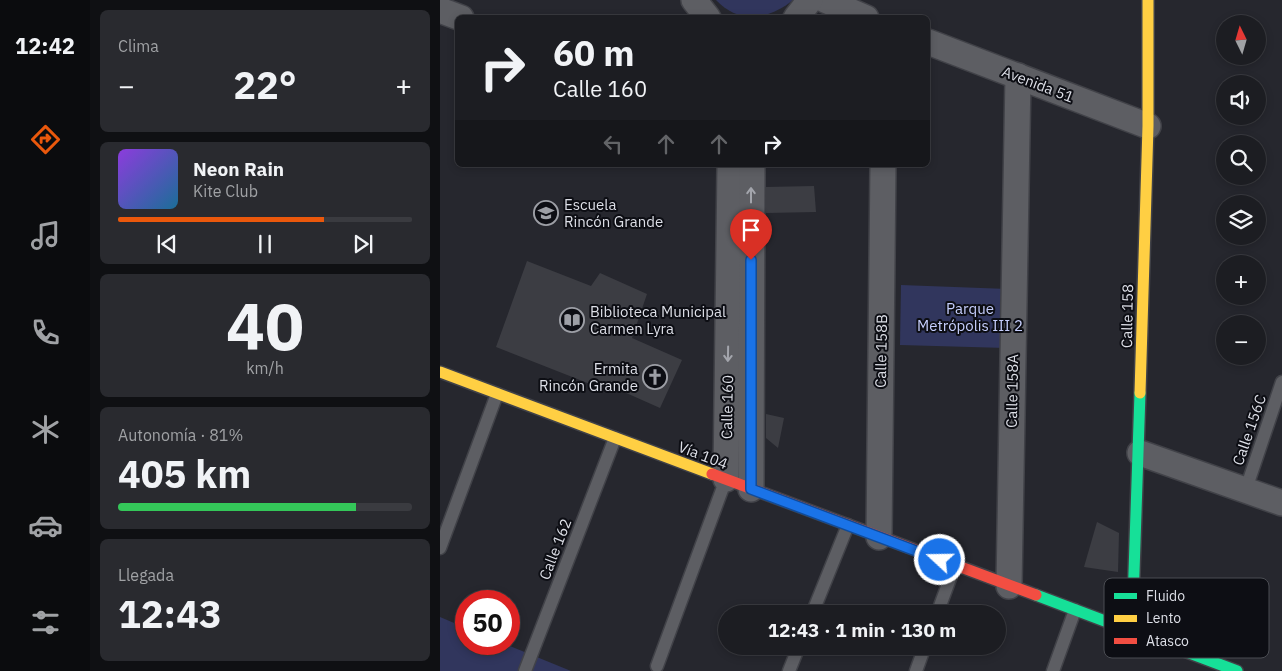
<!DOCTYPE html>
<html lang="es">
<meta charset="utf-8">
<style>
:root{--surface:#1c1d22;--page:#292a2f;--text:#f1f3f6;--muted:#a0a2a5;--line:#3a3b40;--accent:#ea580c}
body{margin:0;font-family:"IBM Plex Sans",sans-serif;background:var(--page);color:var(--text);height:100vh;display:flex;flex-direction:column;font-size:19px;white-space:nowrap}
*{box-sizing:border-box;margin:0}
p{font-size:16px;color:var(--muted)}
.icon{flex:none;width:28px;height:28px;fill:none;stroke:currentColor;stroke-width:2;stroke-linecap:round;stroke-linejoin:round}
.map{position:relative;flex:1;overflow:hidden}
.panel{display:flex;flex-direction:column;gap:10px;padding:10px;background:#0f1013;width:350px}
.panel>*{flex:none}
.guide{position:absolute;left:15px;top:15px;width:475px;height:152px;border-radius:8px;box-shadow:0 2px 8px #0003,0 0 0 1px var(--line);background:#1c1d22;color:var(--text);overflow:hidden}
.needle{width:32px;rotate:355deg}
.controls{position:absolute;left:776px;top:15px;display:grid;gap:10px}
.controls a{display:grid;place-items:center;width:50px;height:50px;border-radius:50%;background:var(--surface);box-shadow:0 2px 8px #0003,0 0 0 1px var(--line);font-size:25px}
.speed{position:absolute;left:15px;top:590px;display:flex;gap:10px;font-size:25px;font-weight:700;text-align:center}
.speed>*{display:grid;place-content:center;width:65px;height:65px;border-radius:50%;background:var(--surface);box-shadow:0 2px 8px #0003,0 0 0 1px var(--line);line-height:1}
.speed .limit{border:8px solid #d22;background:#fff;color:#111}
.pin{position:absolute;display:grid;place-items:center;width:42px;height:42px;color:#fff;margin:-51px -21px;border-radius:50% 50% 50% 0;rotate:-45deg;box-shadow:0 0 5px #0007}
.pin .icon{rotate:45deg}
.me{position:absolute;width:55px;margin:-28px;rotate:291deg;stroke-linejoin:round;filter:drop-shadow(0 0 4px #0008)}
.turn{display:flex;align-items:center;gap:18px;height:105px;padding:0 15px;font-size:22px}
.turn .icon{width:65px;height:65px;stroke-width:2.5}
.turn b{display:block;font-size:35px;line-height:42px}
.lanes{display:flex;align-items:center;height:48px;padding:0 15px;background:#0003;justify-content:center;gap:25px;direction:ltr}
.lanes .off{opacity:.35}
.big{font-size:38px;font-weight:800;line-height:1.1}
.panel .widget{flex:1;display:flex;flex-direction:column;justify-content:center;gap:8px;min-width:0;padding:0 18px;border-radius:8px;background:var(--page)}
.panel .dial{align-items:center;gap:0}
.dial b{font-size:65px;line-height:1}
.song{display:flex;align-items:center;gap:15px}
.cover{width:60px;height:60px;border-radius:8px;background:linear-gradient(135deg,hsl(270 70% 55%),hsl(200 70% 35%))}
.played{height:5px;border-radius:2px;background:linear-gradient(90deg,var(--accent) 70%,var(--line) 70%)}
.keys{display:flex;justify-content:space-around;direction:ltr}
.heat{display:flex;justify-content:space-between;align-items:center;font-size:28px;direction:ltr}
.charge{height:8px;border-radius:4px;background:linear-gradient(90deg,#34c759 81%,var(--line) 0)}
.trip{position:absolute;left:278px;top:605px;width:288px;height:50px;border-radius:25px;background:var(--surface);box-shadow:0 2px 8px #0003,0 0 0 1px var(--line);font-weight:800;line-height:50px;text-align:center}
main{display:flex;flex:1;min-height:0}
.dock{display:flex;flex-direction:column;width:90px;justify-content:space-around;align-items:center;background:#0b0c0e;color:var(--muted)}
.dock .icon{width:35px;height:35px}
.dock .active{color:var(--accent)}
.dock b{font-size:22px;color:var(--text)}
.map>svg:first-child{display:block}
.green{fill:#31365d}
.building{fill:#3c3d43}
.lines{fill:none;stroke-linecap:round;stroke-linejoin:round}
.lane-casing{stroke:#414248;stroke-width:15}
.street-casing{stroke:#414248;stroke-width:28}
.fast-casing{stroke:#414248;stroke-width:14}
.slow-casing{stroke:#414248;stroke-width:14}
.jam-casing{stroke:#414248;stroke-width:14}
.lane{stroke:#5d5e63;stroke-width:12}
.street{stroke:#5d5e63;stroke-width:25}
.fast{stroke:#16e098;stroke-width:11}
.slow{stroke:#ffcf43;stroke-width:11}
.jam{stroke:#f24e42;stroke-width:11}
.oneway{stroke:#a3a5ac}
.route-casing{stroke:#114b97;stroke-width:12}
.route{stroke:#1a73e8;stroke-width:9}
.labels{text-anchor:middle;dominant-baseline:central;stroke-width:4;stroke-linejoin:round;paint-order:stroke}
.street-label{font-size:15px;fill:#dddfe7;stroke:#0d0e14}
.poi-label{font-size:15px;fill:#dddfe7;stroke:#0d0e14;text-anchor:start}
.park-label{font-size:15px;fill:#c6cffd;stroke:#0d0e14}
.key{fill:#0d0e14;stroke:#4b4d53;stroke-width:1}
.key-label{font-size:14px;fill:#dddfe7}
</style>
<main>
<nav class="dock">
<b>12:42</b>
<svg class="icon active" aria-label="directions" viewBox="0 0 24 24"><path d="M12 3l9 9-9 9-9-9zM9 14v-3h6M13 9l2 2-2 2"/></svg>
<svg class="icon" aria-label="music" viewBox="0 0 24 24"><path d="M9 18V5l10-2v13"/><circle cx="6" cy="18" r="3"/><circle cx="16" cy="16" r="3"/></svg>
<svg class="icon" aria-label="phone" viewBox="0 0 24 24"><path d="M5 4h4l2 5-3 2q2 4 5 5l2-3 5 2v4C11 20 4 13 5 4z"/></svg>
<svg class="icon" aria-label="climate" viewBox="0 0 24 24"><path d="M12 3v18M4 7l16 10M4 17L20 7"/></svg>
<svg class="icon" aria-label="car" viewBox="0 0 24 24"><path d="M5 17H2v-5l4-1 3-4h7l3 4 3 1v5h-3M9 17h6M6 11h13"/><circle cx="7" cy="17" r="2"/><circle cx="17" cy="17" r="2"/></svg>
<svg class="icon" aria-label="filters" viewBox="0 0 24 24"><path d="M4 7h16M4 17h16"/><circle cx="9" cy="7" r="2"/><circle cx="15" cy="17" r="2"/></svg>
</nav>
<section class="panel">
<div class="widget"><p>Clima</p>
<div class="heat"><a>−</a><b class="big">22°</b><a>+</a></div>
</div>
<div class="widget">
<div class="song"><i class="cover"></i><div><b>Neon Rain</b><p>Kite Club</p></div></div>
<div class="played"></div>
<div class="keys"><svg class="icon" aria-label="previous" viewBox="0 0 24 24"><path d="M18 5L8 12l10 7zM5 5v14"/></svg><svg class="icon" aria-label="pause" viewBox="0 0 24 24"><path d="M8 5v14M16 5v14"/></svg><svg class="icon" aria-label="next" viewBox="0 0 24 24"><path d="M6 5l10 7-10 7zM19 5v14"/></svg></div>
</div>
<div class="widget dial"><b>40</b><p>km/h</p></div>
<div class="widget"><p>Autonomía · 81%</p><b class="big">405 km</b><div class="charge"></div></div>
<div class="widget"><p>Llegada</p><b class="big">12:43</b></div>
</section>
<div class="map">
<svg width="842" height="671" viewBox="0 0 842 671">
<rect width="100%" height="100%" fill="#26272e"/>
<!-- green -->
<g class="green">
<path d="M276,0H353C330,19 299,25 276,0Z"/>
<polygon points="461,285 568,289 566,348 460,345"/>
<polygon points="0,617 26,628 26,644 65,644 131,671 0,671"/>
</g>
<!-- building -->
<g class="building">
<polygon points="374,186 376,212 326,213 326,187"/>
<polygon points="87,261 151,286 160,273 207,294 192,338 242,360 220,408 175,388 173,393 56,347"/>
<polygon points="326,414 344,418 338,448 326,438"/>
<polygon points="657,522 679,533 678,572 644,567"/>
</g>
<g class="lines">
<defs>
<g id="lane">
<polyline points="806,489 842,382"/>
<polyline points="0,548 57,394"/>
<polyline points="372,614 408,525"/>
<polyline points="497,614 515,565"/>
<polyline points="217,666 286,479"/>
<polyline points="85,671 175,438"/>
<polyline points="349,671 359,646"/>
<polyline points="476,671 485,646"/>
<polyline points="613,671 635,610"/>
</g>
<g id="street">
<polyline points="254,0 268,18"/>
<polyline points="385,0 426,18"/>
<polyline points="0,10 21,18"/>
<polyline points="356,18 370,0"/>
<polyline points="488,42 708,126"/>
<polyline points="700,453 842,503"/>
<polyline points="286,479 290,165"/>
<polyline points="311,489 312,165"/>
<polyline points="439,537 443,165"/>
<polyline points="569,586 578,76"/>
</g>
<g id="fast">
<polyline points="596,595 797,671"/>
<polyline points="692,632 700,393"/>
</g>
<g id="slow">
<polyline points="0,372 272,474"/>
<polyline points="700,393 708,126 708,0"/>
</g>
<polyline id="jam" points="272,474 596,595"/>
</defs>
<!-- lane casing -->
<use href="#lane" class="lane-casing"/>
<!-- street casing -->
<use href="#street" class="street-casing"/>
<!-- fast casing -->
<use href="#fast" class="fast-casing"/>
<!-- slow casing -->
<use href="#slow" class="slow-casing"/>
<!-- jam casing -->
<use href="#jam" class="jam-casing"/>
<!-- lane -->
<use href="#lane" class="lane"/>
<!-- street -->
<use href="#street" class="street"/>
<!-- fast -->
<use href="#fast" class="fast"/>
<!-- slow -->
<use href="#slow" class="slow"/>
<!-- jam -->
<use href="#jam" class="jam"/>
</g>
<!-- one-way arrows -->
<defs><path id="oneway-shaft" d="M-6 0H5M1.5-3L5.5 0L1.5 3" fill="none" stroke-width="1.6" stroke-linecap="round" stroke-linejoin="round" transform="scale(1.25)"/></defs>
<g class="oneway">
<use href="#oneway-shaft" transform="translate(311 195) rotate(-90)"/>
<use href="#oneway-shaft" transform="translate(288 354) rotate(91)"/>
</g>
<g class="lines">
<defs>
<polyline id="route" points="311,260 311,489 500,560"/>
</defs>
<!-- route casing -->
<use href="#route" class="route-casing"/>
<!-- route -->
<use href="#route" class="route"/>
</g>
<!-- icons -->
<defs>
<symbol id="school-ring" viewBox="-11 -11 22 22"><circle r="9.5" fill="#0d0e14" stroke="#9d9fa6" stroke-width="1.5"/><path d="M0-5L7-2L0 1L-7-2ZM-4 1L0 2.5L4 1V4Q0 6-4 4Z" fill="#9d9fa6"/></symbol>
<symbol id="library-ring" viewBox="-11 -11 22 22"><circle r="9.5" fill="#0d0e14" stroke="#9d9fa6" stroke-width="1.5"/><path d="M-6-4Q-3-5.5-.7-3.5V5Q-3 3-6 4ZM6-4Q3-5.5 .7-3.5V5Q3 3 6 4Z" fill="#9d9fa6"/></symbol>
<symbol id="church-ring" viewBox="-11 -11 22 22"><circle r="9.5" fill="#0d0e14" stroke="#9d9fa6" stroke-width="1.5"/><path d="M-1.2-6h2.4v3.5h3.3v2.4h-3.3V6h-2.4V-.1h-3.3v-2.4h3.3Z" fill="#9d9fa6"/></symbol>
</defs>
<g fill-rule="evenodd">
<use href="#school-ring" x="92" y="199" width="28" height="28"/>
<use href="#library-ring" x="118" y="306" width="28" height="28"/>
<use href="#church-ring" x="201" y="363" width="28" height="28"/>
</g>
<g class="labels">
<!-- street labels -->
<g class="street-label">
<text transform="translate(598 84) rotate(21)">Avenida 51</text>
<text transform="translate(687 316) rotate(-89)">Calle 158</text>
<text transform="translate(441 351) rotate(-89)">Calle 158B</text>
<text transform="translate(572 391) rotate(-89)">Calle 158A</text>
<text transform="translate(287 407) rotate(-89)">Calle 160</text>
<text transform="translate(809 430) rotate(-71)">Calle 156C</text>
<text transform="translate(263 455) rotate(21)">Vía 104</text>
<text transform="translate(115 549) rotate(-69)">Calle 162</text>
</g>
<!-- poi labels -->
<g class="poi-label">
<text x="124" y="204">Escuela<tspan x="124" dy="17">Rincón Grande</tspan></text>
<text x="150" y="311">Biblioteca Municipal<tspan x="150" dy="17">Carmen Lyra</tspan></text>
<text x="198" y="368" text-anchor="end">Ermita<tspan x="198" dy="17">Rincón Grande</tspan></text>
</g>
<!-- park labels -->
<g class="park-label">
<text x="530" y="308">Parque<tspan x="530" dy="17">Metrópolis III 2</tspan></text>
</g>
</g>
<!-- legend -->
<rect x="664" y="578" width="165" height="80" rx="8" class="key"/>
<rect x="674" y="593" width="23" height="6" fill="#16e098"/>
<rect x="674" y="615" width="23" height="7" fill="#ffcf43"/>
<rect x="674" y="638" width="23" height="6" fill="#f24e42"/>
<g class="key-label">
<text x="706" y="601">Fluido</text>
<text x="706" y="623">Lento</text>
<text x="706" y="646">Atasco</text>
</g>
</svg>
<div class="controls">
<a><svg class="needle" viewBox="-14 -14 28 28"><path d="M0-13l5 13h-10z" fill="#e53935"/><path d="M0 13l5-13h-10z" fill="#a0a2a5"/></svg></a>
<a><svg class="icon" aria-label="sound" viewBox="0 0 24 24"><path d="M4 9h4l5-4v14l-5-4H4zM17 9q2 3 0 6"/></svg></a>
<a><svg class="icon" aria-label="search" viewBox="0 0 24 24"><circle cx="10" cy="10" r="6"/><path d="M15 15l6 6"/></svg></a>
<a><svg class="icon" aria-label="layers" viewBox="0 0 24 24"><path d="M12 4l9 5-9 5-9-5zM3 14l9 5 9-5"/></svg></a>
<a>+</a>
<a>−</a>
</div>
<div class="speed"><div class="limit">50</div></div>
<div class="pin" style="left:311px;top:260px;background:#d93025"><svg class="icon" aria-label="arrive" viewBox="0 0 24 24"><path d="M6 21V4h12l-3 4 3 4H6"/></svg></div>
<svg class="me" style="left:500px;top:560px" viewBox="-20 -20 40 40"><circle r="17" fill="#1a73e8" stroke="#fff" stroke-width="3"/><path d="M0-11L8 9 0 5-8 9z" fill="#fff"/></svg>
<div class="trip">12:43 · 1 min · 130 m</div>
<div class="guide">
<div class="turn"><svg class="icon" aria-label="right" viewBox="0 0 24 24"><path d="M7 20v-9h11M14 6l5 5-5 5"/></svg><div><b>60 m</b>Calle 160</div></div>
<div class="lanes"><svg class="icon off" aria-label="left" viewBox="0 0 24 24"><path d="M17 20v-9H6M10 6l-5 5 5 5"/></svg><svg class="icon off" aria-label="ahead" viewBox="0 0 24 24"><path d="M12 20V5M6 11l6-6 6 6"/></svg><svg class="icon off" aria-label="ahead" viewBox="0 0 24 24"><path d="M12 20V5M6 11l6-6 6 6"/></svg><svg class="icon" aria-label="right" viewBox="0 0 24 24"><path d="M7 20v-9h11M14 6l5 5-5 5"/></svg></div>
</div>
</div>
</main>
